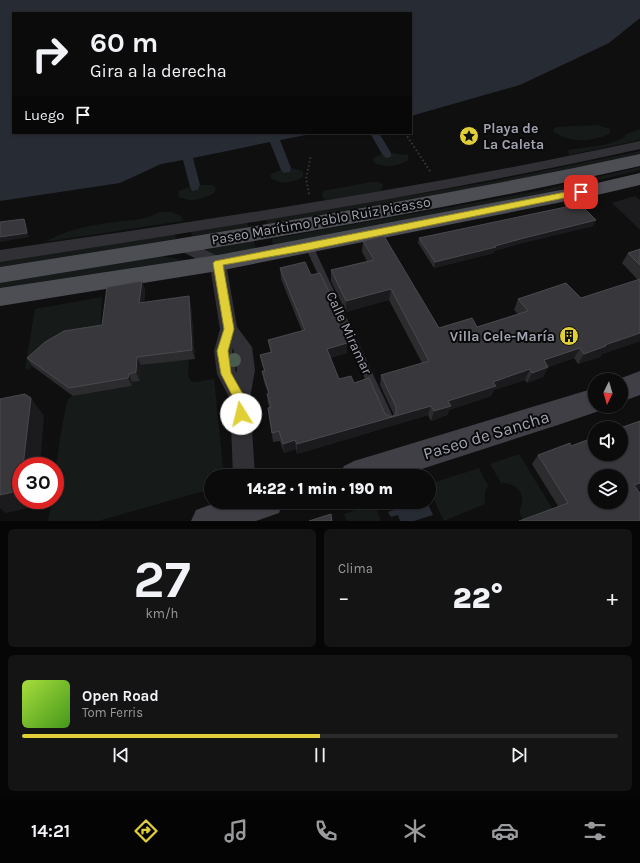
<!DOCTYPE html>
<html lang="es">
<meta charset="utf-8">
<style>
:root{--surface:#0b0b0c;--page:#141415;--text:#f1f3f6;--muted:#9a9b9d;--line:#2b2b2d;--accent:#e1cf37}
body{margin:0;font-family:Karla,sans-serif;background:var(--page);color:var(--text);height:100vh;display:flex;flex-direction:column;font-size:15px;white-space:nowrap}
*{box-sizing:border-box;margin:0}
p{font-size:13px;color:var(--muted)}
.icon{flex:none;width:22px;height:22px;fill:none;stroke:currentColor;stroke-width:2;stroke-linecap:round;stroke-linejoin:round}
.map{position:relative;height:521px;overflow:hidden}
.sheet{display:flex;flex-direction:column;gap:8px;padding:8px;background:#060607;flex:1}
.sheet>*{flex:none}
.hud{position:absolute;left:12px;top:12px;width:400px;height:122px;border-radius:0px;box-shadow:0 1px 3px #0004,0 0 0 1px var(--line);background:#0b0b0c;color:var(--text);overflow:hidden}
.needle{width:26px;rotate:185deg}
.fabs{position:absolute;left:588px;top:373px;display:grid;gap:8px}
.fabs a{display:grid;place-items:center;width:40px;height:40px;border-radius:50%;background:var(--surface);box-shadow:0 1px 3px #0004,0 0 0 1px var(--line);font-size:20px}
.speed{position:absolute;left:12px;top:457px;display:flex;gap:8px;font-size:20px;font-weight:700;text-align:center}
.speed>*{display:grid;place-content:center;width:52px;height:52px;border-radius:50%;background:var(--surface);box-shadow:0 1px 3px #0004,0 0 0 1px var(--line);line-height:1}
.speed .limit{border:6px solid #d22;background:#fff;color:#111}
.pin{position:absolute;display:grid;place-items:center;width:34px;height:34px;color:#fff;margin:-17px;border-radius:8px;box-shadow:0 2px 6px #0006}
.me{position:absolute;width:44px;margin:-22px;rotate:351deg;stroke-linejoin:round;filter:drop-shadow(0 0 3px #0008)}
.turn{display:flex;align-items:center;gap:14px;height:84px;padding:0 12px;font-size:18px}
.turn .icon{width:52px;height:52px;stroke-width:2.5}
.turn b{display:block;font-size:28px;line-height:34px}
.then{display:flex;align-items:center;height:38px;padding:0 12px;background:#0003;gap:8px;font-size:15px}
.big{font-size:30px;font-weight:800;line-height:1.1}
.sheet .widget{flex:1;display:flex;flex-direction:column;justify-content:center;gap:6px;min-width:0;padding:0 14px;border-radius:6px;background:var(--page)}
.sheet .dial{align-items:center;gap:0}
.dial b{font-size:52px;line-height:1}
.song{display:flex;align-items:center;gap:12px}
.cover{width:48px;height:48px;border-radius:6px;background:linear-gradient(135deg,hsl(80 70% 55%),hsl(100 70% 35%))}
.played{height:4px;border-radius:2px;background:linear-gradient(90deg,var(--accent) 50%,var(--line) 50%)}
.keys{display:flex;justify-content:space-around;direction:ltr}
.heat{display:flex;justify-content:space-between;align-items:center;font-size:22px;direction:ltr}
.sheet .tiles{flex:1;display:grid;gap:8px;grid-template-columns:1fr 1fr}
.widget:last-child{grid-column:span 2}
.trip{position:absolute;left:204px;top:469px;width:232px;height:40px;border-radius:20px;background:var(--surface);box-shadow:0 1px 3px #0004,0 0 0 1px var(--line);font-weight:800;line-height:40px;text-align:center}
.dock{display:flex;height:64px;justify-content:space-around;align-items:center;background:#040405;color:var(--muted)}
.dock .icon{width:28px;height:28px}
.dock .selected{color:var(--accent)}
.dock b{font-size:18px;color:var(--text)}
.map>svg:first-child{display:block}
.built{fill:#1c1b1d}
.green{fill:#161a18}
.water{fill:#272b33}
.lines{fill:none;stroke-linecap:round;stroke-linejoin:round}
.path{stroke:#37373c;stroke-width:2;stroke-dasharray:1.5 2.5;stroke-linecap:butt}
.lane{fill:#313135;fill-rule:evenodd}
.street{fill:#313135;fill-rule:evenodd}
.secondary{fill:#3f3f45;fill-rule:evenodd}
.primary{fill:#4d4d54;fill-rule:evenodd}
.tree{fill:#4a5b4f}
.wall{fill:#2c2b2e}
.shaded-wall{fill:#1b1a1c}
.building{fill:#38383c;stroke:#49494e;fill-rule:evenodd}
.route{fill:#e1cf37;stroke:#928724}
.labels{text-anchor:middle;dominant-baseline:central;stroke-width:4;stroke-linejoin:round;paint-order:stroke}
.poi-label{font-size:14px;font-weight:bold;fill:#a1a3b0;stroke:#0a0a0b;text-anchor:start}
.street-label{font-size:14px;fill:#a1a3b0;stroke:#0a0a0b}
.near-street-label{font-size:17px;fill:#a1a3b0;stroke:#0a0a0b}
</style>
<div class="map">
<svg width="640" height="521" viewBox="0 0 640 521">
<rect width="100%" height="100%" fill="#0f0f10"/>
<!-- built -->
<polygon class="built" points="635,196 640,200 640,230 612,203"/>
<!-- green -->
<g class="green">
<path d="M597,125L610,129V133C594,142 569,143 554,132V128L558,127Z"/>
<polygon points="640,129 640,140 569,155 568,150 604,145 622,139 627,134"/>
<polygon points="640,151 640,155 497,184 267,224 266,220 495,181"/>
<path d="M391,153L408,155V160C397,167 386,168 374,163L373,159L382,154L386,158L391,157Z"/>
<polygon points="640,167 640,170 545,193 273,246 272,239 468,204 542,190"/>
<path d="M291,168L303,171V177C293,183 281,185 271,178V174L281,170L284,173L290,172Z"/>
<polygon points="371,182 378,182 383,184 381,191 325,200 322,196 323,191"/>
<path d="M200,185H212L216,188L214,193C204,199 191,203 179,197L178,191L190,187L192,191L198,190Z"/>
<path d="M159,212H172L181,216L183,221L45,242C65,230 91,225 114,222C129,220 146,221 159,212Z"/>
<polygon points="247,222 248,227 192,236 191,231"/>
<polygon points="175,234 176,239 0,267 0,262"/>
<polygon points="254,241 256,248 216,255 206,250"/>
<polygon points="162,256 183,260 0,288 0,283"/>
<polygon points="102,297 100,334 32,366 28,370 25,368 35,309"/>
<path d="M189,359L188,376L191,381L195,382L214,379L224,476H211V489L98,521H48L52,500H55C55,466 60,432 68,399L73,396L132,386V382L140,380L141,365Z"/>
<path d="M519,454L560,521H524L519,512C527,495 519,483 501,483L490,464Z"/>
<polygon points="479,468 488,486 485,491 485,504 444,521 429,489 429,484"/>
<polygon points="374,503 381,521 347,521 344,514"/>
</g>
<!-- water -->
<g class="water">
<polygon points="0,0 640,0 640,18 609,43 520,85 411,116 411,13 13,13 13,133 317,133 280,140 291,168 290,172 284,173 281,170 270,142 193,158 200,185 198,190 192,191 190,187 183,160 161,164 120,183 0,201"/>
<polygon points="370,133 379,133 391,153 391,157 386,158 382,154"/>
<polygon points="417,502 427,502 433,515 414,521 400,521 398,515 391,517 388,512"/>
</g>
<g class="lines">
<!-- path -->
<g class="path">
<polyline points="405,133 430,171"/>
<polyline points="309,194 306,179 311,155"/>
</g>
<!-- lane -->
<polygon class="lane" points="309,243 313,246 393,417 394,420 393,423 389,425 385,423 305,246"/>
<!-- street -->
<g class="street">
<path d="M640,141V149C428,196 214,229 0,262V250C214,219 428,187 640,141Z"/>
<path d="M183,239L224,259L226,263L237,327L252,347L255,370L250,398L255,476H233L230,399L217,374L214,351L220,329L210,266L177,249L175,245L177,241ZM233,348L237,370L236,373L232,351Z"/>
</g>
<!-- secondary -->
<g class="secondary">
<polygon points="640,371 640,395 621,402 621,380 616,380"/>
<polygon points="595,388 595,406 606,406 605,409 561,424 400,476 339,476 344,466 354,461"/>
<polygon points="218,502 283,502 279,513 256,521 191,521 196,510"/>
</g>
<!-- primary -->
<g class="primary">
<path d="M640,154V166C428,214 214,248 0,283V267C214,233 428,200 640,154Z"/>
<polygon points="640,173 640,185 597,195 218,271 0,306 0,288 218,255 597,183"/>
</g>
</g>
<!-- trees -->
<circle class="tree" cx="234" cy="360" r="7"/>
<!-- wall -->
<g class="wall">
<polygon points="596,220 593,226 522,243 494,251 494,253 434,268 418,243 419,238"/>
<polygon points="363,241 439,328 477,327 518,314 514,310 518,299 581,298 638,280 622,263 628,253 640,249 640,341 602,354 600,357 578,364 574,358 548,367 543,377 527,383 525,380 494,390 491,396 449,410 447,415 431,421 428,415 297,454 296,449 284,453 280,441 273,442 268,408 269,407 268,403 267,394 268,393 264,382 262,371 264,371 262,365 260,355 270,352 268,340 302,331 281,279 280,268 311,275 335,314 347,343 347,353 330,358 339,379 354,383 385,414 391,417 394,415 380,385 381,375 422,363 389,300 346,312 331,281 331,270 367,261 362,252"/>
<polygon points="142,281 145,290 144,303 191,305 195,359 141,365 140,381 132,382 132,386 73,396 32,366 27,358 102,325"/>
<polygon points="571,446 637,490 558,506 532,464 538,455"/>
</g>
<!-- shaded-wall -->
<g class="shaded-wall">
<polygon points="24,219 26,223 29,237 0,242 0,237"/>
<polygon points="596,220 593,226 522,243 494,251 494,253 434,268 435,262 524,238"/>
<polygon points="142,281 145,290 143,312 139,303"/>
<polygon points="391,289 389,300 346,312 346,301"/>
<polygon points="189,296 191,305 195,359 192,350"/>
<polygon points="335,304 335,315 331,305"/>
<polygon points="640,333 640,341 602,354 600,357 578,364 584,354 605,345"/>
<polygon points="347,343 347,353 326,359 327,349"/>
<polygon points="580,348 574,358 548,367 543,377 527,383 532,373 544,360"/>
<polygon points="137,357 141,365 140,381 136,372"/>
<polygon points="530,369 525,380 494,390 491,396 449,410 447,415 431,421 434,411 448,401 493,382"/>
<polygon points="129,374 132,382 132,386 128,378"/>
<polygon points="31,398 44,416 40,466 23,466"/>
<polygon points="431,406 428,415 297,454 297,444"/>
<polygon points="295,440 296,449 284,453 283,444"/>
<polygon points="21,479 21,500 34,500 32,507 6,513 0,508 0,495"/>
<polygon points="640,483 640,489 626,494 634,485"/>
</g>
<!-- building -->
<g class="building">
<polygon points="580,204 596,220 524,238 495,246 496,247 435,262 419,238"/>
<polygon points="24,219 27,233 0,237 0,222"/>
<polygon points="384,236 439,328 472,318 477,327 528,311 518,299 566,283 581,298 640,279 640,333 605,345 606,346 584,354 580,348 544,360 548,367 532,373 530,369 493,382 496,386 448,401 451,406 434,411 431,406 297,444 295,440 283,444 279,431 272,433 268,408 271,407 267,394 269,393 262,371 265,371 260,355 272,352 268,340 305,330 280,268 305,262 311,275 320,273 335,304 331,305 347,343 327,349 339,379 351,376 354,383 369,378 385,414 391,417 396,414 396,407 381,375 429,361 391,289 346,301 331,270 374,260 363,241"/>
<polygon points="640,249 640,265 628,253"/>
<polygon points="142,281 139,303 189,296 192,350 137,357 136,372 129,374 128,378 69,388 27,358 45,342 64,331 102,325 107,287"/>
<polygon points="25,394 31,398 23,466 21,466 21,479 17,491 0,495 0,399"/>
<path d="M640,421V483L634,485L640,493V521H519L568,503L538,455L570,443L571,446L595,437V454H621V428H620ZM595,476H621V502H595Z"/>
<polygon points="331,514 332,521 309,521"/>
</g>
<!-- route -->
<polygon class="route" points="581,189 585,192 584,194 309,250 223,265 234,329 228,351 231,373 245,398 246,414 245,417 241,419 237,417 234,399 221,374 217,351 224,329 213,263 215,261"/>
<!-- icons -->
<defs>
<symbol id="sight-disc" viewBox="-11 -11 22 22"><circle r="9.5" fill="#e1cf37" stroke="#0a0a0b"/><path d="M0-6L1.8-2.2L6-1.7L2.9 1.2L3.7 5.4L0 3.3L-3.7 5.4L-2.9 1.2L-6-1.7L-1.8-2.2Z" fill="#111"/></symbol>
<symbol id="building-disc" viewBox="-11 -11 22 22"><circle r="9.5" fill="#e1cf37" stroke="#0a0a0b"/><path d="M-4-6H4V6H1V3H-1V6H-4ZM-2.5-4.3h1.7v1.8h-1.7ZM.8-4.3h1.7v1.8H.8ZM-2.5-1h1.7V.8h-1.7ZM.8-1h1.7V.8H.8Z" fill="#111"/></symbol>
</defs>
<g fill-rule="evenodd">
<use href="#sight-disc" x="458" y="125" width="22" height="22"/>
<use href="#building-disc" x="558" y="325" width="22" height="22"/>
</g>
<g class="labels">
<!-- poi labels -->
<g class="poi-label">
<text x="483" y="128">Playa de<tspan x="483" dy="16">La Caleta</tspan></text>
<text x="555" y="336" text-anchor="end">Villa Cele-María</text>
</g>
<!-- street labels -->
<g class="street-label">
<text transform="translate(321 221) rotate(-10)">Paseo Marítimo Pablo Ruiz Picasso</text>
<text transform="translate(349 333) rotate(65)">Calle Miramar</text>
</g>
<!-- near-street labels -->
<g class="near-street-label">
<text transform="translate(486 435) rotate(-17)">Paseo de Sancha</text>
</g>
</g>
</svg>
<div class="fabs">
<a><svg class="needle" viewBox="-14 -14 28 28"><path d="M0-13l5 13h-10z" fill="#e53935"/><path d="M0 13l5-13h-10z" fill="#9a9b9d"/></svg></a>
<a><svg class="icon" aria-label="sound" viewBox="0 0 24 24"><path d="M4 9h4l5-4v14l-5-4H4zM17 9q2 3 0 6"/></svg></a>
<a><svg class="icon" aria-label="layers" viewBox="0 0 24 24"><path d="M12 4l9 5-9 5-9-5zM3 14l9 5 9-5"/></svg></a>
</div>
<div class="speed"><div class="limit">30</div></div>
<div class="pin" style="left:581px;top:192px;background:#d93025"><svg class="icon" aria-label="arrive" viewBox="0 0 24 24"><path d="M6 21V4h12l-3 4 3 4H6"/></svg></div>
<svg class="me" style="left:241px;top:414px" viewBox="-20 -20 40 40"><circle r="19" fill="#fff"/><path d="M0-13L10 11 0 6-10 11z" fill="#e1cf37"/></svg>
<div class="trip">14:22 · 1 min · 190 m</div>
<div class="hud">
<div class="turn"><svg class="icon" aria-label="right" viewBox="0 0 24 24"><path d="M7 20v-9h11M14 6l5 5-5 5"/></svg><div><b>60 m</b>Gira a la derecha</div></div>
<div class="then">Luego<svg class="icon" aria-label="arrive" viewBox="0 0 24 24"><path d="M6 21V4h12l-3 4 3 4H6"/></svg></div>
</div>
</div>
<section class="sheet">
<div class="tiles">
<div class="widget dial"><b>27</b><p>km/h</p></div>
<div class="widget"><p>Clima</p>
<div class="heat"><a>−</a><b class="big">22°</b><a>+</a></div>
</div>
<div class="widget">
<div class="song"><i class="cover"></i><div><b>Open Road</b><p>Tom Ferris</p></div></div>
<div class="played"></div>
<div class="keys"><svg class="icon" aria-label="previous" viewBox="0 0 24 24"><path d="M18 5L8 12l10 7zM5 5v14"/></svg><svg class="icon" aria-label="pause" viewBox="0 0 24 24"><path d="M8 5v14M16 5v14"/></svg><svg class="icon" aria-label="next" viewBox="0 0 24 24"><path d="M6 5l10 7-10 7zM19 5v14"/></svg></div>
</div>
</div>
</section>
<nav class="dock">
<b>14:21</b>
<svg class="icon selected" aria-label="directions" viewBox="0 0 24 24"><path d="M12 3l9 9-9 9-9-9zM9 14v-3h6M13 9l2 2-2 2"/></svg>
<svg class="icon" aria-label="music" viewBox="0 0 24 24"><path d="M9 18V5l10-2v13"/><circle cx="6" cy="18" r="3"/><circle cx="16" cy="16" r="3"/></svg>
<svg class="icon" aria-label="phone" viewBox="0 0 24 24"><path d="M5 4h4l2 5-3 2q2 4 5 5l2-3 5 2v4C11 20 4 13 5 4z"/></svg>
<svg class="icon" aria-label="climate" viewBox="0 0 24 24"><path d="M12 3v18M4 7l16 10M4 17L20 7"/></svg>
<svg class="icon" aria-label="car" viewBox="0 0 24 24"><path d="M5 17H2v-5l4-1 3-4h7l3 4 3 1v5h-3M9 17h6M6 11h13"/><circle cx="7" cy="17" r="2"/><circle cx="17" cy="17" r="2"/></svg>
<svg class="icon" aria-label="filters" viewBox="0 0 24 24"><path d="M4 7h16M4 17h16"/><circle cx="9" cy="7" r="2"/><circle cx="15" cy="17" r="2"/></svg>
</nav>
